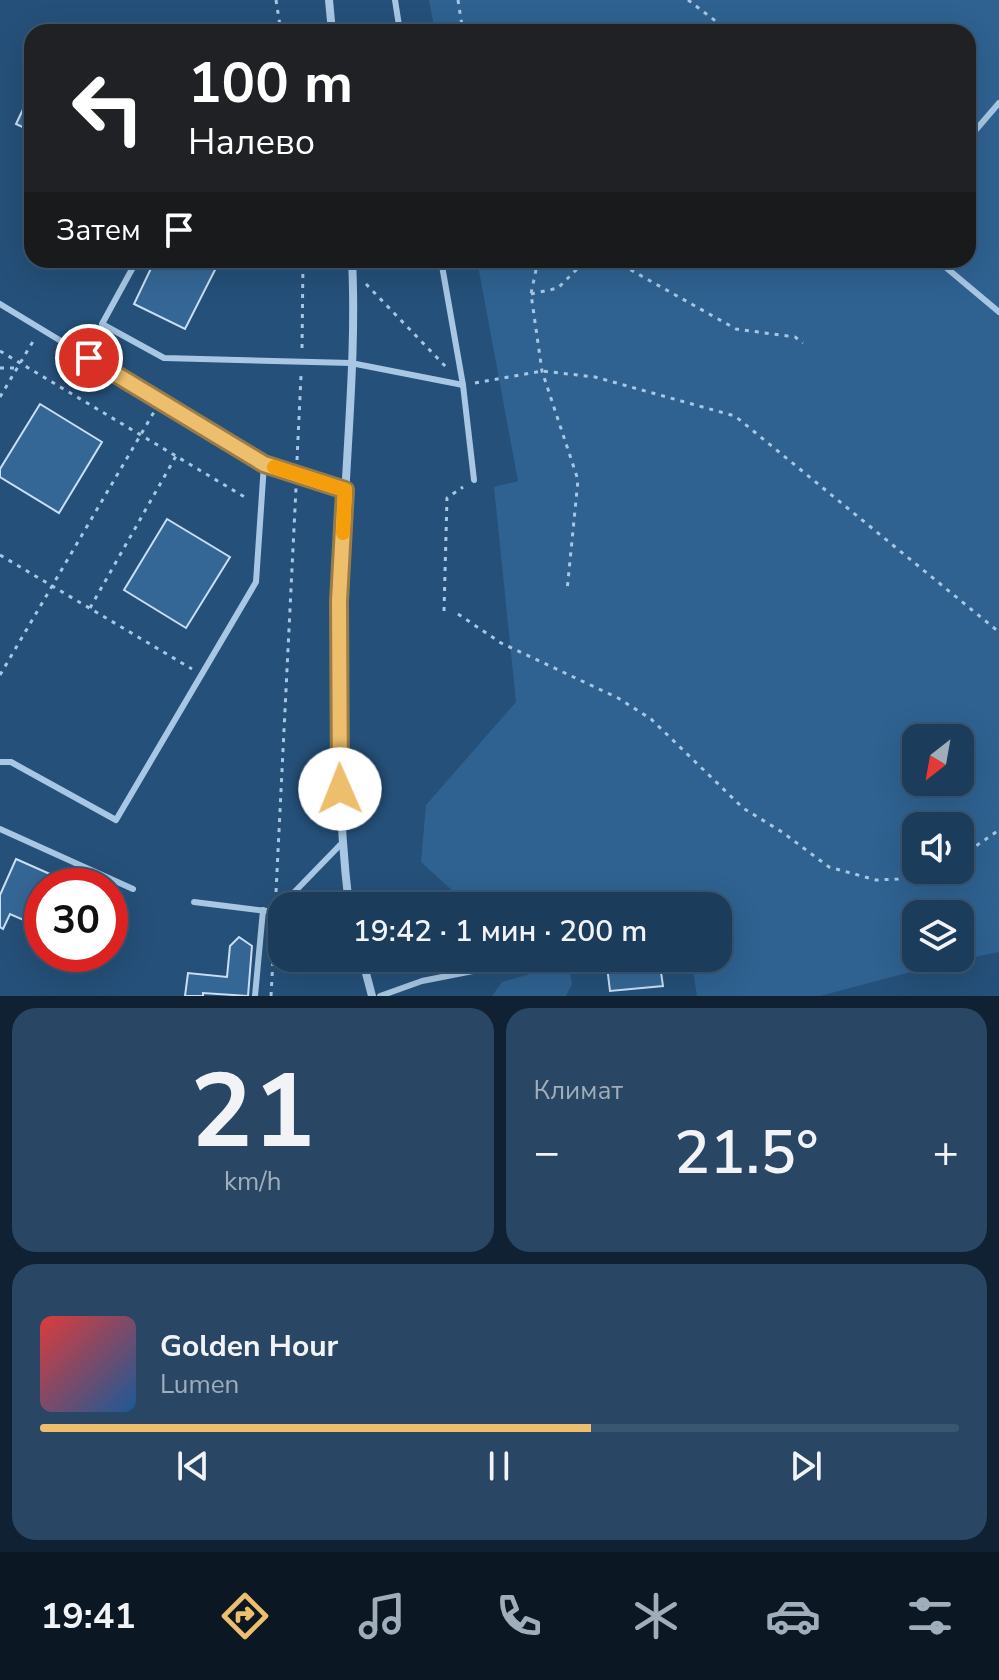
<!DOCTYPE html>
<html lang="ru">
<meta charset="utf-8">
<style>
:root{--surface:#1c3c5b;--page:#294764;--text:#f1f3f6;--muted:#a0adbb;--line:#3a5671;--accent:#edbe6c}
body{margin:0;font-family:"Nunito Sans",sans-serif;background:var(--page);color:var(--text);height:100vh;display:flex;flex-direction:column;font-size:30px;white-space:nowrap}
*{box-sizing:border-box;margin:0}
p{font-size:26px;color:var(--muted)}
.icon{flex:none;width:44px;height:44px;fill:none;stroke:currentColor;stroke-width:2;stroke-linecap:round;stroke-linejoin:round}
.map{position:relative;height:996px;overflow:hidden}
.panel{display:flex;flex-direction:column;gap:12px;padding:12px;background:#0f2132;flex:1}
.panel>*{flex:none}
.top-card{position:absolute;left:24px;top:24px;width:952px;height:244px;border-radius:24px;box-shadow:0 8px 32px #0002,0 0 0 2px var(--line);background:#202124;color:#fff;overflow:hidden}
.needle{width:52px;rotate:211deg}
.buttons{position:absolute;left:902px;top:724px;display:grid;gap:16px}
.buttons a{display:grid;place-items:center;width:72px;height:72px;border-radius:16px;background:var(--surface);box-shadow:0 8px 32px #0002,0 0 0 2px var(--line);font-size:40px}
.speed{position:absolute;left:24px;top:868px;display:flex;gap:16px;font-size:40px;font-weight:700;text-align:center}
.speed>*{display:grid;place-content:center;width:104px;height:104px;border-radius:50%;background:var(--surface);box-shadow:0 8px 32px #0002,0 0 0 2px var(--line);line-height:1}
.speed .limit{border:12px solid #d22;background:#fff;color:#111}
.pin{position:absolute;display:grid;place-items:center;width:68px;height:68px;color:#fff;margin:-34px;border:4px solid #fff;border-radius:50%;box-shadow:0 2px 8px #0007}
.me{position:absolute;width:88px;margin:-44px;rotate:359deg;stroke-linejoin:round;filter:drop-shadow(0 0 6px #0008)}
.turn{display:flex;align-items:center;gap:28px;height:168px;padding:0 32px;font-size:36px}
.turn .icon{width:104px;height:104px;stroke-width:2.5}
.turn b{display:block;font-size:56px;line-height:68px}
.then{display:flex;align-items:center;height:76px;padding:0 32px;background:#0003;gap:16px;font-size:30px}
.big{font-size:60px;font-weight:600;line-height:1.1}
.panel .card{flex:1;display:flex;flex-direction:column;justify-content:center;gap:12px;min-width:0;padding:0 28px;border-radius:24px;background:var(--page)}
.panel .dial{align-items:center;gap:0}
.dial b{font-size:104px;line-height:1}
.song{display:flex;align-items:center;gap:24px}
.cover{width:96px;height:96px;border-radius:12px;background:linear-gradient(135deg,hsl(0 70% 55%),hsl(210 70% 35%))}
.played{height:8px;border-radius:4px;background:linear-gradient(90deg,var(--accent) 60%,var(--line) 60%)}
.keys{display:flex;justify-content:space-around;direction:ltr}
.heat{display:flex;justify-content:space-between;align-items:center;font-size:44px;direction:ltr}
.panel .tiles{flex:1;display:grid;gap:12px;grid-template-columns:1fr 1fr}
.card:last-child{grid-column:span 2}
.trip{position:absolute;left:268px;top:892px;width:464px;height:80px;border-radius:24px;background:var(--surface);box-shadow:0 8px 32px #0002,0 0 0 2px var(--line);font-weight:600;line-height:80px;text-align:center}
.tabs{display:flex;height:128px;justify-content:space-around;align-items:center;background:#0b1824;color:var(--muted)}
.tabs .icon{width:56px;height:56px}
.tabs .active{color:var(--accent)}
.tabs b{font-size:36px;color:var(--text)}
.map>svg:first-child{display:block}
.green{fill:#2f6291;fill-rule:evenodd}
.building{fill:#356796;stroke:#cadff3;stroke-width:2}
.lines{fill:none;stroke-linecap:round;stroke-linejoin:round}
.path{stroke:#a7c7e4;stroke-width:3;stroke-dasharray:4 6;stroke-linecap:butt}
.lane{stroke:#a7c7e4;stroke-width:6}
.street{stroke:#a7c7e4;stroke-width:8}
.route-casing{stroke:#9a7c46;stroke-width:20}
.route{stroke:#edbe6c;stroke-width:14}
.slow{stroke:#f59e0b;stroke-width:14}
</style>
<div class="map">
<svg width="999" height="996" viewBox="0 0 999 996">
<rect width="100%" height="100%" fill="#255079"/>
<!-- green -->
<g class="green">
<path d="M429,0H999V952L944,963L820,996H697L691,958H718V906H683L681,895L575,906H457L456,894L421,862L426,805L516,702L494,487L518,481L477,260H968V32H435ZM916,738H960V782H916ZM916,826H960V870H916ZM916,914H960V958H916Z"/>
<polygon points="544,970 564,970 570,973 572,984 566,996 492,996 502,982"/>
</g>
<!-- building -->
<g class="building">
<polygon points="27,101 32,104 32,123 29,130 16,124"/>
<polygon points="155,260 220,260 185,329 134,304"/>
<polygon points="40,404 102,442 59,513 0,477 0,469"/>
<polygon points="167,519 230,557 186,628 124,590"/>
<polygon points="16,859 77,886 42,886 42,928 10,914 3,929 0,927 0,895"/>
<polygon points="239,937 252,946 248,996 203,993 203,996 185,996 188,973 227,977 230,946"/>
<polygon points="606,958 659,958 663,986 610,991"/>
</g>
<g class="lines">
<!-- path -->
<g class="path">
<polyline points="276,0 281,32"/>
<polyline points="458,0 463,32"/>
<polyline points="688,0 730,32"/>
<polyline points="538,260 531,294 542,371 578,480 567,591"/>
<polyline points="613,260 736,329 795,337 803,343"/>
<polyline points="366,284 447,368"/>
<polyline points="531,294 558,288 586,260"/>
<polyline points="302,348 303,260"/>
<polyline points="0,351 248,499"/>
<polyline points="0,368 16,368"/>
<polyline points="475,383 542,371 595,377 735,416 999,632"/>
<polyline points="0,397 35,338"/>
<polyline points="297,460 301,376"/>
<polyline points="0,555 192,669"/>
<polyline points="90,608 176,456"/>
<polyline points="444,611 447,498 463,487"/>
<polyline points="458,614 501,643 618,698 651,719 743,808 782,832 829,867 876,880 898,879 929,870"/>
<polyline points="0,675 154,412"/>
<polyline points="960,857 999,830"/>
<polyline points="276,892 296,488"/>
<polyline points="271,996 273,959"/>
</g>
<!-- lane -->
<g class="lane">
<polyline points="395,0 400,32"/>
<polyline points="968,139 999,103"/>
<polyline points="137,260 102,324 164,358 351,363 463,385"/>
<polyline points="441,260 463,385 474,480"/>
<polyline points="937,260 999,312"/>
<polyline points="0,304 264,464 345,490"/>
<polyline points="0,762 11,762 116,820 256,582 264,464"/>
<polyline points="0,829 133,889"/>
<polyline points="194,902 275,912 342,843"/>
<polyline points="255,996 263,910"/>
<polyline points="380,996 422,981 488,968"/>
</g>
<!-- street -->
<g class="street">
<polyline points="329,0 332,32"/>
<path d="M349,906C333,771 338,634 345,498C349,419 356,339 352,260"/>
<polyline points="362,958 372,996"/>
</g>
</g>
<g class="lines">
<defs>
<polyline id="route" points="89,358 264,464 345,490 339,601 340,789"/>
</defs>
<!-- route casing -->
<use href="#route" class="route-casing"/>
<!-- route -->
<use href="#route" class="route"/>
<!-- slow -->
<polyline class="slow" points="274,467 345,490 343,533"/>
</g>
</svg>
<div class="buttons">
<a><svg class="needle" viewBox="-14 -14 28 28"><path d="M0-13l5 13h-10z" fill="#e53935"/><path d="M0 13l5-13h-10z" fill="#a0adbb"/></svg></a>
<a><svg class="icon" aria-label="sound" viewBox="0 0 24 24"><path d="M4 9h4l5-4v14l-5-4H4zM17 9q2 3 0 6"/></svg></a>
<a><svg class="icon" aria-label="layers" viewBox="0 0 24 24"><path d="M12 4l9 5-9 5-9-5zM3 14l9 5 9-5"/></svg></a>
</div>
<div class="speed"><div class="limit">30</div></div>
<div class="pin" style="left:89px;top:358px;background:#d93025"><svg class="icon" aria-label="arrive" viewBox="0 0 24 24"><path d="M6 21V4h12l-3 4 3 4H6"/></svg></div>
<svg class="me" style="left:340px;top:789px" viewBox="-20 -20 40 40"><circle r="19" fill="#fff"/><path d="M0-13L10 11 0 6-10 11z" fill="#edbe6c"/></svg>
<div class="trip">19:42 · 1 мин · 200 m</div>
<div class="top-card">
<div class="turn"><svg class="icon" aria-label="left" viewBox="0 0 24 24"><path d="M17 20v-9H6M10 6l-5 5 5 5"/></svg><div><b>100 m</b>Налево</div></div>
<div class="then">Затем<svg class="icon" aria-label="arrive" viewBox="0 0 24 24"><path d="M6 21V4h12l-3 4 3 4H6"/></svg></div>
</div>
</div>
<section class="panel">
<div class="tiles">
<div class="card dial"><b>21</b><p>km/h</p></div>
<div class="card"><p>Климат</p>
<div class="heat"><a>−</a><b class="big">21.5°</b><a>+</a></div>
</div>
<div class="card">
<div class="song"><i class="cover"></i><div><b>Golden Hour</b><p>Lumen</p></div></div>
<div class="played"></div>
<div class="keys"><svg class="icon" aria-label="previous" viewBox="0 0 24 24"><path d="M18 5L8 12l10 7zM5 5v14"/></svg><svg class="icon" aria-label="pause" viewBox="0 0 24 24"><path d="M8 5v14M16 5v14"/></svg><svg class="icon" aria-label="next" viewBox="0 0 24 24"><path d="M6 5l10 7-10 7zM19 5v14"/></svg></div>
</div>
</div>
</section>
<nav class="tabs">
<b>19:41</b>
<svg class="icon active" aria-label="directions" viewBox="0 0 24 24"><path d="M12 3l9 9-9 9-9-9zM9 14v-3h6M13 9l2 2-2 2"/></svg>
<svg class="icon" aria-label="music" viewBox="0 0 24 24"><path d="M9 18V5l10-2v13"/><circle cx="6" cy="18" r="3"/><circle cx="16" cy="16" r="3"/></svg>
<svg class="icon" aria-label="phone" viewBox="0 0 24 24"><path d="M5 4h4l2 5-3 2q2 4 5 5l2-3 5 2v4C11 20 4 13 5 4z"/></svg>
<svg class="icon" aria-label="climate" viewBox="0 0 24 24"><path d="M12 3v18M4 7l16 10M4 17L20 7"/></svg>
<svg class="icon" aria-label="car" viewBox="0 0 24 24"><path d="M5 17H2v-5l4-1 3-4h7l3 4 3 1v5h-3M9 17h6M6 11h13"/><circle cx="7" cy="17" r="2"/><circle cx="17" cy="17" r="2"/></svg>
<svg class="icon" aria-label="filters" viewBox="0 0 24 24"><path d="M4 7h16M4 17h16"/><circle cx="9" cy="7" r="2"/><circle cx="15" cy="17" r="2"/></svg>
</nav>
